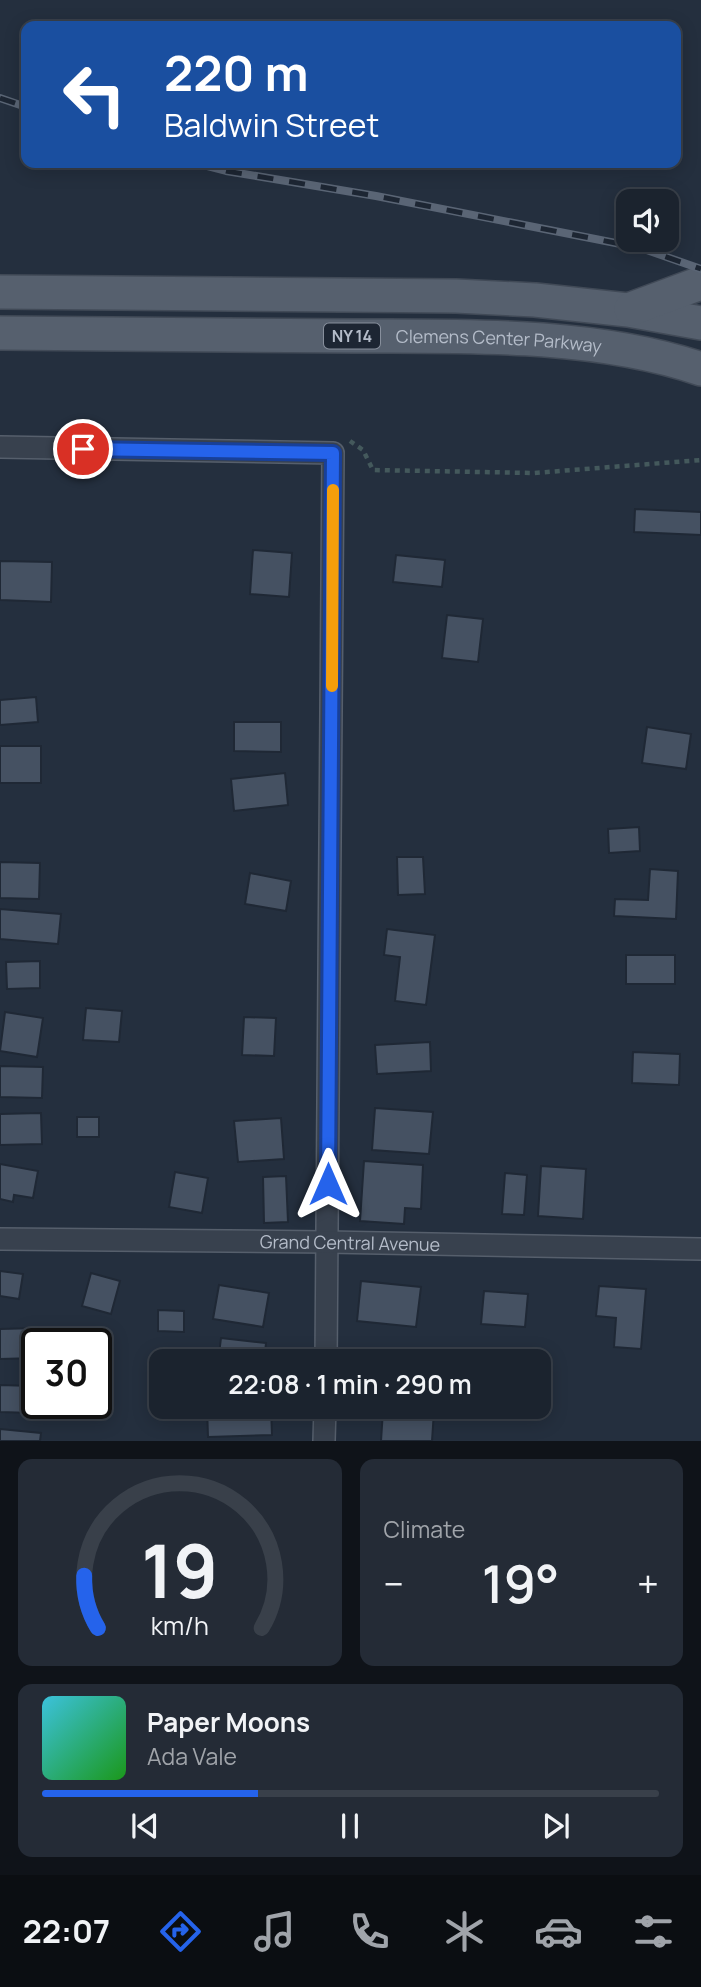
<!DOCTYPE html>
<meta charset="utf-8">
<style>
:root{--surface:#1b232e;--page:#242b36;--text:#f1f3f6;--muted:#a0a4aa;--line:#39404a;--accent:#2563eb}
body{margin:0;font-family:Manrope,sans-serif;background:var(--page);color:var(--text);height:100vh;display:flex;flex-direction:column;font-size:26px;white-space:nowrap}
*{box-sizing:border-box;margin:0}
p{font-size:23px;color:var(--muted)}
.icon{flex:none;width:38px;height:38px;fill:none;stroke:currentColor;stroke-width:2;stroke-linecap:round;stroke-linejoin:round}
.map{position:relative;height:1441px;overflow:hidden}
.panel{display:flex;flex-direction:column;gap:18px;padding:18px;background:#0f1319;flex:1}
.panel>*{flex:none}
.banner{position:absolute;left:21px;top:21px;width:660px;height:147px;border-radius:14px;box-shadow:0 4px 18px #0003,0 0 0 2px var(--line);background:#1a4fa0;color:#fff;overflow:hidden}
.buttons{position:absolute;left:616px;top:189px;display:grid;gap:14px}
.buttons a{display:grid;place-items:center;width:63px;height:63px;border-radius:14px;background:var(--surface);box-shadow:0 4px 18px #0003,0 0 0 2px var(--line);font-size:35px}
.speed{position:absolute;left:21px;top:1328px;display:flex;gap:14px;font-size:35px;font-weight:700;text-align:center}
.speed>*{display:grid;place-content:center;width:91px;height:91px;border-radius:50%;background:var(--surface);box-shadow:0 4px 18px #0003,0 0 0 2px var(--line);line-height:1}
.speed .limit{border:4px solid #111;border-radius:10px;background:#fff;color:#111}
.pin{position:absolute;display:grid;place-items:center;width:60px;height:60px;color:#fff;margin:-30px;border:4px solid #fff;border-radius:50%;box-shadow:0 2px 7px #0007}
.me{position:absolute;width:77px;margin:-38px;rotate:0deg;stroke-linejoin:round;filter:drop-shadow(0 0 5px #0008)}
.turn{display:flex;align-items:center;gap:24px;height:147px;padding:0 28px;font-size:32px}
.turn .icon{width:91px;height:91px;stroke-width:2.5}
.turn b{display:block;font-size:49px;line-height:60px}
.big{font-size:52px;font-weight:600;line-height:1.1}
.panel .tile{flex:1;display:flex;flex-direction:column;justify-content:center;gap:10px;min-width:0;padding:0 24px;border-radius:14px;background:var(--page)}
.panel .dial{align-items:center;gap:0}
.dial svg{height:182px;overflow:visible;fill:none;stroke:var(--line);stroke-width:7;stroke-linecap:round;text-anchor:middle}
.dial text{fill:var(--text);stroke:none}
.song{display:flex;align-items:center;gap:21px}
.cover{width:84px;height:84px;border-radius:10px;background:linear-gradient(135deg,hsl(190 70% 55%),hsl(120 70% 35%))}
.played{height:7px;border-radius:4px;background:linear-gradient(90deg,var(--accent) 35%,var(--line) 35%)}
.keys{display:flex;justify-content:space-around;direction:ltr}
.heat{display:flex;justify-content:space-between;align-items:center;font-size:38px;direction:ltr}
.panel .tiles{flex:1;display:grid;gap:18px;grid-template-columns:1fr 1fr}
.tile:last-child{grid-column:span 2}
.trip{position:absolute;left:149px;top:1349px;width:402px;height:70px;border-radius:14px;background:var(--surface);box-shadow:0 4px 18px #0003,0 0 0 2px var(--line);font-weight:600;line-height:70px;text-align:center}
.tabs{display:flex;height:112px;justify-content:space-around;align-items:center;background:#0b0e12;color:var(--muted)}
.tabs .icon{width:49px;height:49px}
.tabs .active{color:var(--accent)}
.tabs b{font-size:32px;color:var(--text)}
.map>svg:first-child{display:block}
.building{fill:#455162;stroke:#1f2835;stroke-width:2}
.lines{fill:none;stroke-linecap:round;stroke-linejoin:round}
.street-casing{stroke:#565f6c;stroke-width:24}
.primary-casing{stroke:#414a57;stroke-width:36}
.path{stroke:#44595c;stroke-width:4.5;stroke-dasharray:5 5;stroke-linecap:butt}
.street{stroke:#38414e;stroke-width:21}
.primary{stroke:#56606e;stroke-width:33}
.rail-casing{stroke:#5a6575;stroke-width:8}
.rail{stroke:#1d2633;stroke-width:5;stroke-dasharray:16;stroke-linecap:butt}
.route-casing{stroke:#184099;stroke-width:18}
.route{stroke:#2563eb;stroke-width:12}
.slow{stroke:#f59e0b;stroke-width:12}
.labels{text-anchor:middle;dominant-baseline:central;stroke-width:7;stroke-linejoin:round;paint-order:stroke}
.shield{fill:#1d2633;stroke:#878f9c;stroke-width:2}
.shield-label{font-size:16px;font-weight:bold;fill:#b4bcc9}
.street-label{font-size:18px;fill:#b4bcc9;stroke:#1d2633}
</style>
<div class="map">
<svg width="701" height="1441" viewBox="0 0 701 1441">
<rect width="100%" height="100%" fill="#242f3e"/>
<!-- building -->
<g class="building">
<polygon points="635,509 701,512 701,535 634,532"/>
<polygon points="253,550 292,553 289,597 250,594"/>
<polygon points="396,555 445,560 442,587 393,582"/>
<polygon points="0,561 52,562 51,602 0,600"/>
<polygon points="447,615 483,619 478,662 442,658"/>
<polygon points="36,697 38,722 0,725 0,700"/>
<polygon points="234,722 281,722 281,752 234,751"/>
<polygon points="647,727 691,734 686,769 642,763"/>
<rect x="0" y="746" width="41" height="37"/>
<polygon points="285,773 288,805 234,811 231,779"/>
<polygon points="639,827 640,851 609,853 608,829"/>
<polygon points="397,857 423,857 425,894 398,895"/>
<polygon points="0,862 40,863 39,899 0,898"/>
<polygon points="650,869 678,871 676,919 614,916 615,899 648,900"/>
<polygon points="250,873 291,881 286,911 245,904"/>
<polygon points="0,909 61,914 58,944 0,939"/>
<polygon points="387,929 435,935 426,1005 395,1001 400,957 384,955"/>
<rect x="626" y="955" width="49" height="29"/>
<polygon points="40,961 40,988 7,989 6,962"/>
<polygon points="86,1008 122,1011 119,1042 83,1040"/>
<polygon points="5,1012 43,1018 37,1057 0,1051"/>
<polygon points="244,1017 276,1018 274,1056 242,1055"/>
<polygon points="430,1042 431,1071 377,1074 375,1045"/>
<polygon points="633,1052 680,1054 679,1085 632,1083"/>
<polygon points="0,1066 43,1067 42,1098 0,1097"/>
<polygon points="375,1108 433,1112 429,1154 372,1150"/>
<polygon points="41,1113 42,1144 0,1145 0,1114"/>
<rect x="77" y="1117" width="22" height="20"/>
<polygon points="281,1118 284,1159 238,1162 234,1121"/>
<polygon points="364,1161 423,1165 421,1209 405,1208 404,1224 360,1221"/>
<polygon points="0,1164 38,1171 33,1198 14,1195 13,1202 0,1199"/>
<polygon points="541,1166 586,1169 583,1219 538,1216"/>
<polygon points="175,1172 208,1178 202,1213 169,1207"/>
<polygon points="505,1173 527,1175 524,1215 502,1214"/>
<polygon points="286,1176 288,1222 264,1223 263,1177"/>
<polygon points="0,1271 23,1274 19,1299 0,1296"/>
<polygon points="91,1273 120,1281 111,1314 82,1306"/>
<polygon points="361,1281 421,1287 416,1327 357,1321"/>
<polygon points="219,1285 269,1293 263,1327 213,1319"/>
<polygon points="599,1286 646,1289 641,1349 614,1347 616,1318 596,1316"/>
<polygon points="484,1291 528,1294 525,1327 481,1324"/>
<polygon points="158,1310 184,1311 184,1332 158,1331"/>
<polygon points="36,1328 37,1358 0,1359 0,1329"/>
<polygon points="221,1338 266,1343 264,1362 218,1362"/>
<polygon points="190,1356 190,1362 161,1362 161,1383 160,1357"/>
<polygon points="0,1385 33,1386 32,1413 0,1412"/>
<polygon points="207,1407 271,1407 272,1435 208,1437"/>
<polygon points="383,1410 434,1411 432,1441 381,1441"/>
<polygon points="0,1429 41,1433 40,1441 0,1441"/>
</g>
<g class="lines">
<defs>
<g id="street">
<polyline points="0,447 333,453 326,1362"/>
<path id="s1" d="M0,1239L328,1242L701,1249"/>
<polyline points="324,1441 325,1407"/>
</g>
<g id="primary">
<polyline points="0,292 456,296 535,300 628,310 701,323"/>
<polyline points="631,309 701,283"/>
<path id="s2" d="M0,333C118,334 236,335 355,336C464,336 597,333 701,369"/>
</g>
</defs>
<!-- street casing -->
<use href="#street" class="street-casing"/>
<!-- primary casing -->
<use href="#primary" class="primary-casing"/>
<!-- path -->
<polyline class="path" points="350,441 363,450 373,470 534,473 701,460"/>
<!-- street -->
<use href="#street" class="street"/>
<!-- primary -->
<use href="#primary" class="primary"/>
<defs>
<g id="rail">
<polyline points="0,98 26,107"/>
<polyline points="195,163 226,171 376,196 641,248 701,269"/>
</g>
</defs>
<!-- rail casing -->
<use href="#rail" class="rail-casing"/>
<!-- rail -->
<use href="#rail" class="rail"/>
</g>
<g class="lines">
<defs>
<polyline id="route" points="83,449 333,453 328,1184"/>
</defs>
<!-- route casing -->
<use href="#route" class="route-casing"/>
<!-- route -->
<use href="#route" class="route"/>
<!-- slow -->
<polyline class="slow" points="332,686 333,490"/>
</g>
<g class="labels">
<!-- shield labels -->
<rect class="shield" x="324" y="323.5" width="56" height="25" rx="5"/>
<g class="shield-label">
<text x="352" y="336">NY 14</text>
</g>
<!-- street labels -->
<g class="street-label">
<text stroke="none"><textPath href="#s2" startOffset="499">Clemens Center Parkway</textPath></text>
<text stroke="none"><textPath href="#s1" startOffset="350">Grand Central Avenue</textPath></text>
</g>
</g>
</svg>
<div class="buttons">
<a><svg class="icon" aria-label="sound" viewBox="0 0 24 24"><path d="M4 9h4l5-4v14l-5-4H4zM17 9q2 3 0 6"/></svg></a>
</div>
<div class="speed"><div class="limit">30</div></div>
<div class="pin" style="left:83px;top:449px;background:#d93025"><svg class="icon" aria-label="arrive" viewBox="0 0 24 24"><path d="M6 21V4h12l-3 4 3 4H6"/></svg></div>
<svg class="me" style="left:328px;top:1184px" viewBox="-20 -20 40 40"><path d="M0-17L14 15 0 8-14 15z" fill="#2563eb" stroke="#fff" stroke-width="4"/></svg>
<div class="trip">22:08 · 1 min · 290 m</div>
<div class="banner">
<div class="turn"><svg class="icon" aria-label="left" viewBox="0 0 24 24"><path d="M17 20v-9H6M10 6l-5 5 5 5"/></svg><div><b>220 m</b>Baldwin Street</div></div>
</div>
</div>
<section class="panel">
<div class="tiles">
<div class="tile dial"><svg viewBox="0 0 100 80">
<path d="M14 69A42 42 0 1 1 86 69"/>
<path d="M14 69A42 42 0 0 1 8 46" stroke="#2563eb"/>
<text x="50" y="56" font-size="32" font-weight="700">19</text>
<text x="50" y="72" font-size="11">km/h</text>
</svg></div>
<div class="tile"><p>Climate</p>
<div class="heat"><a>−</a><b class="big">19°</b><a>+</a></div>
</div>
<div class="tile">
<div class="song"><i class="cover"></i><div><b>Paper Moons</b><p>Ada Vale</p></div></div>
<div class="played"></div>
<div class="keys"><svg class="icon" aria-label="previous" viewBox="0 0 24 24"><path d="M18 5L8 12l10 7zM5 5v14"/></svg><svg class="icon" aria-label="pause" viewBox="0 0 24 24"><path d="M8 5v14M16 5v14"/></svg><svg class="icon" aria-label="next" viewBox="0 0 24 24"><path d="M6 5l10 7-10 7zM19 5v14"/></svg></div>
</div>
</div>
</section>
<nav class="tabs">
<b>22:07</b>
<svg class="icon active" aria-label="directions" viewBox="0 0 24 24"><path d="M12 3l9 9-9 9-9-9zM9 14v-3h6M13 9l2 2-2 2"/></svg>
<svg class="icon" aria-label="music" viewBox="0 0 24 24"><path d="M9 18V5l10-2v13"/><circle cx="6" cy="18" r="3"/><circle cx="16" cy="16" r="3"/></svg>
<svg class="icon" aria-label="phone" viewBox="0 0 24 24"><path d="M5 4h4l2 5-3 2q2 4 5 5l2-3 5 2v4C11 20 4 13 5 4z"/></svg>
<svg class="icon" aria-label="climate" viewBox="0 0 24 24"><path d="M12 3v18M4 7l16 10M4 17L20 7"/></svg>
<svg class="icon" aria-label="car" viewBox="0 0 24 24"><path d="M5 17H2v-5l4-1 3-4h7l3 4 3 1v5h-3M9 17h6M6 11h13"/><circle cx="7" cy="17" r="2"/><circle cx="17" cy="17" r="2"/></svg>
<svg class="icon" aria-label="filters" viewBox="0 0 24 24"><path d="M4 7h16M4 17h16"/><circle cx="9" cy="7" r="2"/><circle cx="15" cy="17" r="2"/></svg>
</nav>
